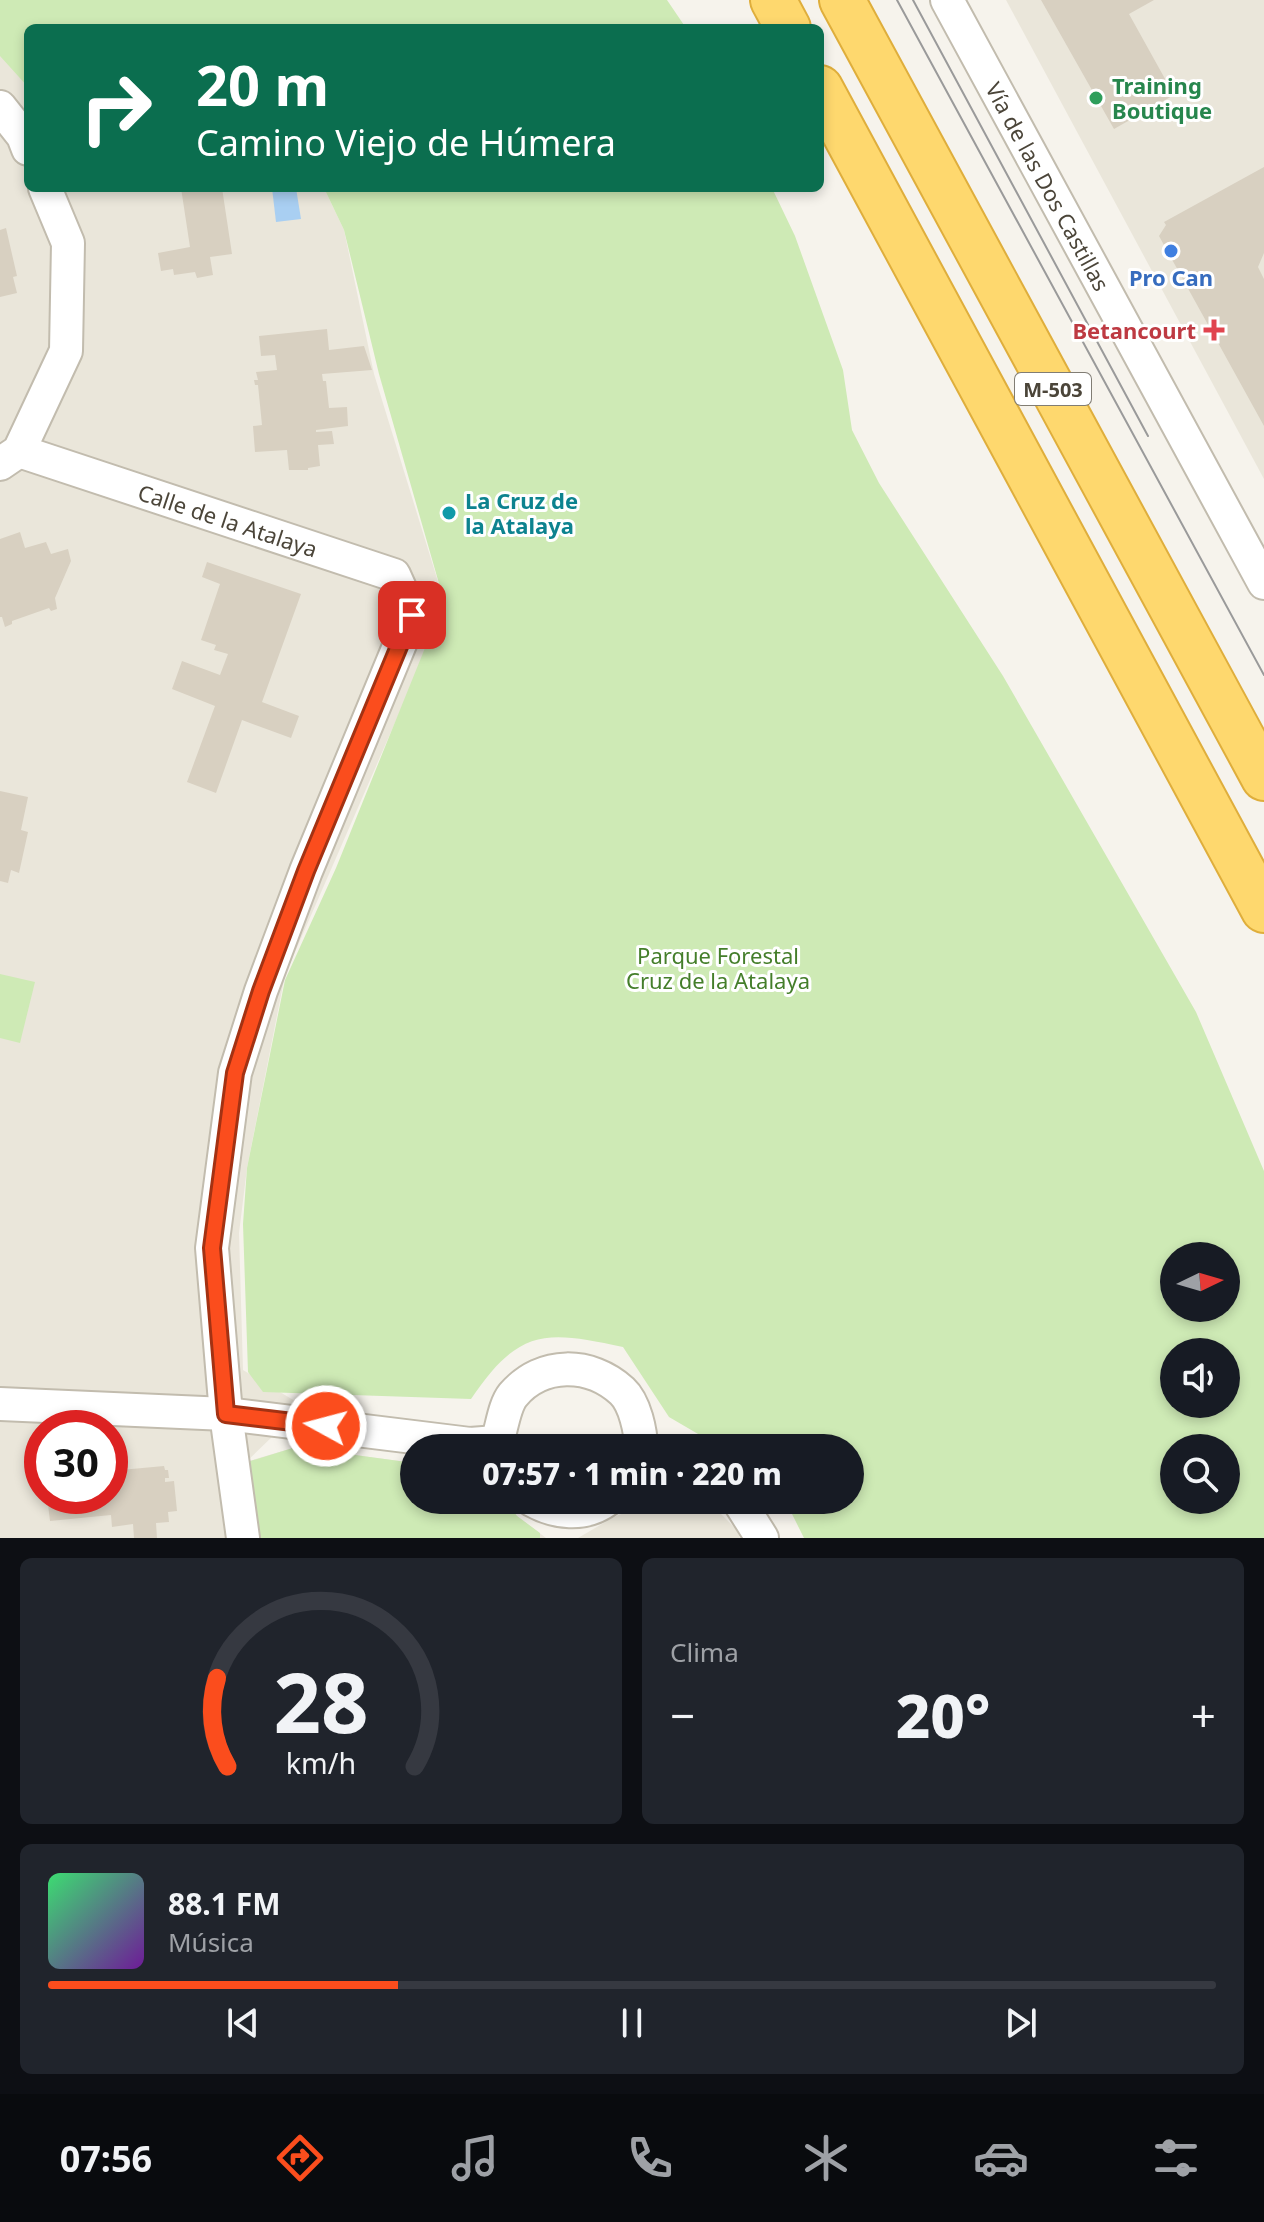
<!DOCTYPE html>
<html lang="es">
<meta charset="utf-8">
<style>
:root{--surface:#171b24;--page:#20242c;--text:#f1f3f6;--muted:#9ea1a6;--line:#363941;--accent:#fb4d1d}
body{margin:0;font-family:"Noto Sans",sans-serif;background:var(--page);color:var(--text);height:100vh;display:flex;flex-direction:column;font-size:30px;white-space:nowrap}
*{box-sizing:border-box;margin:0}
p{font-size:26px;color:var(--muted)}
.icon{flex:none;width:44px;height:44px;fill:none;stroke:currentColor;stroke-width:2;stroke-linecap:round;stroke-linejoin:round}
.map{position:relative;height:1538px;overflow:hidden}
.panel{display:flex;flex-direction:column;gap:20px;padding:20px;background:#0d0f14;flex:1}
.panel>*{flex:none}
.hud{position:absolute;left:24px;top:24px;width:800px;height:168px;border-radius:12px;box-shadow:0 4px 12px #0003;background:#0b6e4f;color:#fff;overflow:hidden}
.needle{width:52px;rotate:85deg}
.fabs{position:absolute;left:1160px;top:1242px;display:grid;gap:16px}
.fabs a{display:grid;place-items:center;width:80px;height:80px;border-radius:50%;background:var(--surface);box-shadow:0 4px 12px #0003;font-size:40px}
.speed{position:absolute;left:24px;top:1410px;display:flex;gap:16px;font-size:40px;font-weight:700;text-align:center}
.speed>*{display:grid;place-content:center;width:104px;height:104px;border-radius:50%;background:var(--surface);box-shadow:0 4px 12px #0003;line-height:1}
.speed .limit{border:12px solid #d22;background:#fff;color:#111}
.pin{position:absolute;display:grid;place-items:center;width:68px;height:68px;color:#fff;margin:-34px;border-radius:16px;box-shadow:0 4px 12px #0006}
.me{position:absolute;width:88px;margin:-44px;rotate:277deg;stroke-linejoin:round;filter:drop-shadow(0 0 6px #0008)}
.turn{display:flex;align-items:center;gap:28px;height:168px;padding:0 40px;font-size:36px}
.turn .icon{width:104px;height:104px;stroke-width:2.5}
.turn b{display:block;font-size:56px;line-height:68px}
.big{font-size:60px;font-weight:800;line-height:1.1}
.panel .card{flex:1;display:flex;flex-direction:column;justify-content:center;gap:12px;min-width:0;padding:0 28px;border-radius:12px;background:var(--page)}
.panel .dial{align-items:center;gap:0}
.dial svg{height:208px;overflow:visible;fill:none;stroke:var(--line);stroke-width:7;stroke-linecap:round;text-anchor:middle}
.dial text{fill:var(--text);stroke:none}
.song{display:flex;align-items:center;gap:24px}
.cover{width:96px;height:96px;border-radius:12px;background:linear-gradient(135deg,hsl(140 70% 55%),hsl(280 70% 35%))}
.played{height:8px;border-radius:4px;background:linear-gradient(90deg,var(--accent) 30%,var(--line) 30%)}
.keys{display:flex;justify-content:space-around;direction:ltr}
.heat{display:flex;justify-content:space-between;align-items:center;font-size:44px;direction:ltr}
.panel .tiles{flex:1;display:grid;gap:20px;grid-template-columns:1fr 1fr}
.card:last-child{grid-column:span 2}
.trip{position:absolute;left:400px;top:1434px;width:464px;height:80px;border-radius:40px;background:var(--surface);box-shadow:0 4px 12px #0003;font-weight:800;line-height:80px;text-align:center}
.menu{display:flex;height:128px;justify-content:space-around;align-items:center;background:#090b0e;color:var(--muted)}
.menu .icon{width:56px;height:56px}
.menu .on{color:var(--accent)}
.menu b{font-size:36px;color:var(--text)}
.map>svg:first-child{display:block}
.residential{fill:#eae6da;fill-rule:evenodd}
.green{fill:#ceeab5;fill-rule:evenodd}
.water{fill:#a9cff2}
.building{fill:#d8d0c1}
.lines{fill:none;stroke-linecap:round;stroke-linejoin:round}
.street-casing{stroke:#c2bcae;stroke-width:36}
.highway-casing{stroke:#dfae3c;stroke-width:48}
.street{stroke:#fff;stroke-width:32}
.highway{stroke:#fed86e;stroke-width:44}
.tram{stroke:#9a9a9a;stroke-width:2}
.route-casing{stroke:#a33213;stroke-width:20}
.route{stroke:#fb4d1d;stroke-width:14}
.leisure-dot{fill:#2e9e5b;stroke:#fff;stroke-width:3}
.shop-dot{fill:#3f7fe0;stroke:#fff;stroke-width:3}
.health-dot{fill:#e0444e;stroke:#fff;stroke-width:3}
.culture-dot{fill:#0f9aa8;stroke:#fff;stroke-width:3}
.labels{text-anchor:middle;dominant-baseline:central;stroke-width:6;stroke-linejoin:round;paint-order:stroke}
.shield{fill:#fff;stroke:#817d74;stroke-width:2}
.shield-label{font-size:20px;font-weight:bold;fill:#4b4539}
.leisure-label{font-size:22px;font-weight:bold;fill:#27864d;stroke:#fff;text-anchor:start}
.street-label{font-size:22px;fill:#4b4539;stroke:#fff}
.shop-label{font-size:22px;font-weight:bold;fill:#366cbe;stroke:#fff}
.health-label{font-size:22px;font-weight:bold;fill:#be3a42;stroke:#fff;text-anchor:end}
.culture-label{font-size:22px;font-weight:bold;fill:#0d838f;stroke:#fff;text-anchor:start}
.park-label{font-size:22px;fill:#447e2a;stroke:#fff}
</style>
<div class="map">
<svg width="1264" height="1538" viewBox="0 0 1264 1538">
<rect width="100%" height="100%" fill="#f6f3ec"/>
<!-- residential -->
<g class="residential">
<path d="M0,0L28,28V188H324L344,230L374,374L444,601L421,663L285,975L247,1168L239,1233L243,1370L300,1404L299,1411L246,1462L296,1447L414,1463V1500H505L517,1516L546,1538H0ZM42,1428H110V1496H42Z"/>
<polygon points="1006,0 1264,0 1264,479"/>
<polygon points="656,1500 702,1500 714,1507 736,1529 740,1538 578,1538 614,1517"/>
</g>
<!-- green -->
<g class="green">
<polygon points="0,0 667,0 686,28 28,28 28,87 0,56"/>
<path d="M324,188H772L795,236L843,370L852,430L879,483L1003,676L1196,1012L1264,1171V1538H804L785,1500H850V1448H722L669,1417L623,1347C545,1330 519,1328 471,1399L263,1392L248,1372L243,1224L247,1168L285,980L336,868L444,601L379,374L344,230ZM1226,1256V1308H1174V1256ZM1226,1352V1404H1174V1352ZM1226,1448V1500H1174V1448Z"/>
<polygon points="0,974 35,982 20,1043 0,1038"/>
<polygon points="296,1447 414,1463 414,1500 505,1500 517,1516 540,1533 540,1538 252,1538 244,1463"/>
</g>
<!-- water -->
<polygon class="water" points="272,188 296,188 301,219 276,222"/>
<!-- building -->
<g class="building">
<polygon points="1041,0 1154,0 1129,14 1174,95 1114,129"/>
<polygon points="1264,167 1264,253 1258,267 1264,279 1264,426 1159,236 1166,225 1164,222"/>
<polygon points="181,188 222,188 232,254 210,257 213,275 197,278 195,272 174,275 173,269 161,271 158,253 190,247"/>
<polygon points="6,228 17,276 13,277 17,293 0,297 0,230"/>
<polygon points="327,329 329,350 364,346 372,370 322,374 323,381 326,381 329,408 347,407 348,426 316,430 316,432 332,431 334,444 318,445 320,466 308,468 308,470 289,470 287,450 255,452 253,426 262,425 258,385 255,385 254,380 258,380 256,372 277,370 275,355 261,356 259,336"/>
<polygon points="20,532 25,548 46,542 51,554 68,549 71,561 55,598 57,609 51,611 49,608 12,621 12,624 5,627 2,617 0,617 0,539"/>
<polygon points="207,562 301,594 262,702 299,716 291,738 242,720 216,793 187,782 215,706 172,689 182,661 220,675 228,654 214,650 216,645 201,640 220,584 202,577"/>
<polygon points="0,791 28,797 21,830 28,832 19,873 11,870 8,883 0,881"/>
<polygon points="164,1466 165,1470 168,1470 169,1478 165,1478 165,1482 174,1481 177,1511 168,1512 169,1522 156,1523 157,1538 134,1538 133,1524 112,1527 111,1515 50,1521 47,1496 110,1496 110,1471"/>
</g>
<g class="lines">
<defs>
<g id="street">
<path id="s1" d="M947,0L1264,583"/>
<polyline points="0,107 23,136 28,149"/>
<path id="s2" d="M19,451L394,575L412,615L306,871L261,991L235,1073L212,1248L226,1414L243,1538"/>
<polyline points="0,464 19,451 66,351 68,243 45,188"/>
<polyline points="0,1404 226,1414 470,1444 497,1442"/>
<path d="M499,1448L497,1442C502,1428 504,1406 513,1395C542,1361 590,1362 622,1391C635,1403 641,1432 641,1448"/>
<path d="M532,1500C555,1513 584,1517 607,1500"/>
<polyline points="738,1500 762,1538"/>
</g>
<g id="highway">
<polyline points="773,0 788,28"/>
<polyline points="842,0 1264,778"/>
<polyline points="820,88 1264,910"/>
</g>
</defs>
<!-- street casing -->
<use href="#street" class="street-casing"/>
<!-- highway casing -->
<use href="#highway" class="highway-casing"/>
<!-- street -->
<use href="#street" class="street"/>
<!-- highway -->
<use href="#highway" class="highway"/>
<!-- tram -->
<g class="tram">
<polyline points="897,0 1264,675"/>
<polyline points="913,0 1148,436"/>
</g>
</g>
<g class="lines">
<defs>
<polyline id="route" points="326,1426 226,1414 212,1248 235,1073 261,991 306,871 412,615"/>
</defs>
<!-- route casing -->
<use href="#route" class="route-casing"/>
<!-- route -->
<use href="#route" class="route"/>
</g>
<!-- markers -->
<circle class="leisure-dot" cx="1096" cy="98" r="8"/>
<circle class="shop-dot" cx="1171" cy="251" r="8"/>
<path class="health-dot" d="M1210 318h8v8h8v8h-8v8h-8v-8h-8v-8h8z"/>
<circle class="culture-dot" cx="449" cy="513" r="8"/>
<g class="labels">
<!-- shield labels -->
<rect class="shield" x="1015" y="373" width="76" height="32" rx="6"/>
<g class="shield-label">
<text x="1053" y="389">M-503</text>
</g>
<!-- leisure labels -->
<g class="leisure-label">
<text x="1112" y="85">Training<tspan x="1112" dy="25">Boutique</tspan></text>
</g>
<!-- street labels -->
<g class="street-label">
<text stroke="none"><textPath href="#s1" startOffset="212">Vía de las Dos Castillas</textPath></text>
<text stroke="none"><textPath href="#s2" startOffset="220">Calle de la Atalaya</textPath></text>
</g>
<!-- shop labels -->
<g class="shop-label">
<text x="1171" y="277">Pro Can</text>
</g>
<!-- health labels -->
<g class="health-label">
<text x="1196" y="330">Betancourt</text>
</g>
<!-- culture labels -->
<g class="culture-label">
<text x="465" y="500">La Cruz de<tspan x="465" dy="25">la Atalaya</tspan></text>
</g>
<!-- park labels -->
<g class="park-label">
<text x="718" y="955">Parque Forestal<tspan x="718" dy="25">Cruz de la Atalaya</tspan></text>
</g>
</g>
</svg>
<div class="fabs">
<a><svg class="needle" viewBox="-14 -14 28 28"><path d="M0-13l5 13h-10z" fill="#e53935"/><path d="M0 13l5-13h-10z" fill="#9ea1a6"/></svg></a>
<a><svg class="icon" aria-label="sound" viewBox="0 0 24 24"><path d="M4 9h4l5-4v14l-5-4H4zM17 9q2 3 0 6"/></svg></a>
<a><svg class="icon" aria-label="search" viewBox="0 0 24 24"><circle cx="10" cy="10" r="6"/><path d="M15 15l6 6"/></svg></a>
</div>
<div class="speed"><div class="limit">30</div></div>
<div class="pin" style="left:412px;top:615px;background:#d93025"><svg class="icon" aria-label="arrive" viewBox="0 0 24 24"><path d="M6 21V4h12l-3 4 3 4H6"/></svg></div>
<svg class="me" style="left:326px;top:1426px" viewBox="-20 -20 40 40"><circle r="17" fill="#fb4d1d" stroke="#fff" stroke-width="3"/><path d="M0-11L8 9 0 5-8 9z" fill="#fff"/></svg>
<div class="trip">07:57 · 1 min · 220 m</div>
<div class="hud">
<div class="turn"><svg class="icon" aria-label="right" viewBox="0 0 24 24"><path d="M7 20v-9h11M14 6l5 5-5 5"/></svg><div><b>20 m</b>Camino Viejo de Húmera</div></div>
</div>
</div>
<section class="panel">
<div class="tiles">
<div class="card dial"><svg viewBox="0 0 100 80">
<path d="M14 69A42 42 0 1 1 86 69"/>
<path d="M14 69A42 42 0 0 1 10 35" stroke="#fb4d1d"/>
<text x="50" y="56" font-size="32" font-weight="700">28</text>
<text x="50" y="72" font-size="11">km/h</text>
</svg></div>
<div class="card"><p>Clima</p>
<div class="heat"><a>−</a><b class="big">20°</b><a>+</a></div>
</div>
<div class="card">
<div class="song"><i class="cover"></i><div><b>88.1 FM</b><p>Música</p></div></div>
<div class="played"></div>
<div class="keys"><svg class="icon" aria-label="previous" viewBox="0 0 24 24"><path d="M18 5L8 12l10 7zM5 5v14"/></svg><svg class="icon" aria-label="pause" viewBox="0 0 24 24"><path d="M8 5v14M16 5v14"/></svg><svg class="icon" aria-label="next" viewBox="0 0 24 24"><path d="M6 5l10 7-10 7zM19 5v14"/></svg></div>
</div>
</div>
</section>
<nav class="menu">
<b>07:56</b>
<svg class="icon on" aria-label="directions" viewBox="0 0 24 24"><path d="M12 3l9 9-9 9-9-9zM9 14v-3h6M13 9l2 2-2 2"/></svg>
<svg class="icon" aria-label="music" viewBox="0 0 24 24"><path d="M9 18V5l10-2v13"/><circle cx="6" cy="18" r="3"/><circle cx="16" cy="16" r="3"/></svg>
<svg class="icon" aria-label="phone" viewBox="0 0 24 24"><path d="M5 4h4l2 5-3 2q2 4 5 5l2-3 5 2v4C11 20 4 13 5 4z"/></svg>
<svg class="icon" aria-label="climate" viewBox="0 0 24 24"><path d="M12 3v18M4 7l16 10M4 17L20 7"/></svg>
<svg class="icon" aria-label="car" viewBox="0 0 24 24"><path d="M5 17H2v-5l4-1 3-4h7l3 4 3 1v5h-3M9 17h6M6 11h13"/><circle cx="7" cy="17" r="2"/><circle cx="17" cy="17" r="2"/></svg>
<svg class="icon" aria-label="filters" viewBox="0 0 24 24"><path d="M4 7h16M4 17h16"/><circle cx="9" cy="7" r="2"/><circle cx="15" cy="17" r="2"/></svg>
</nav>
